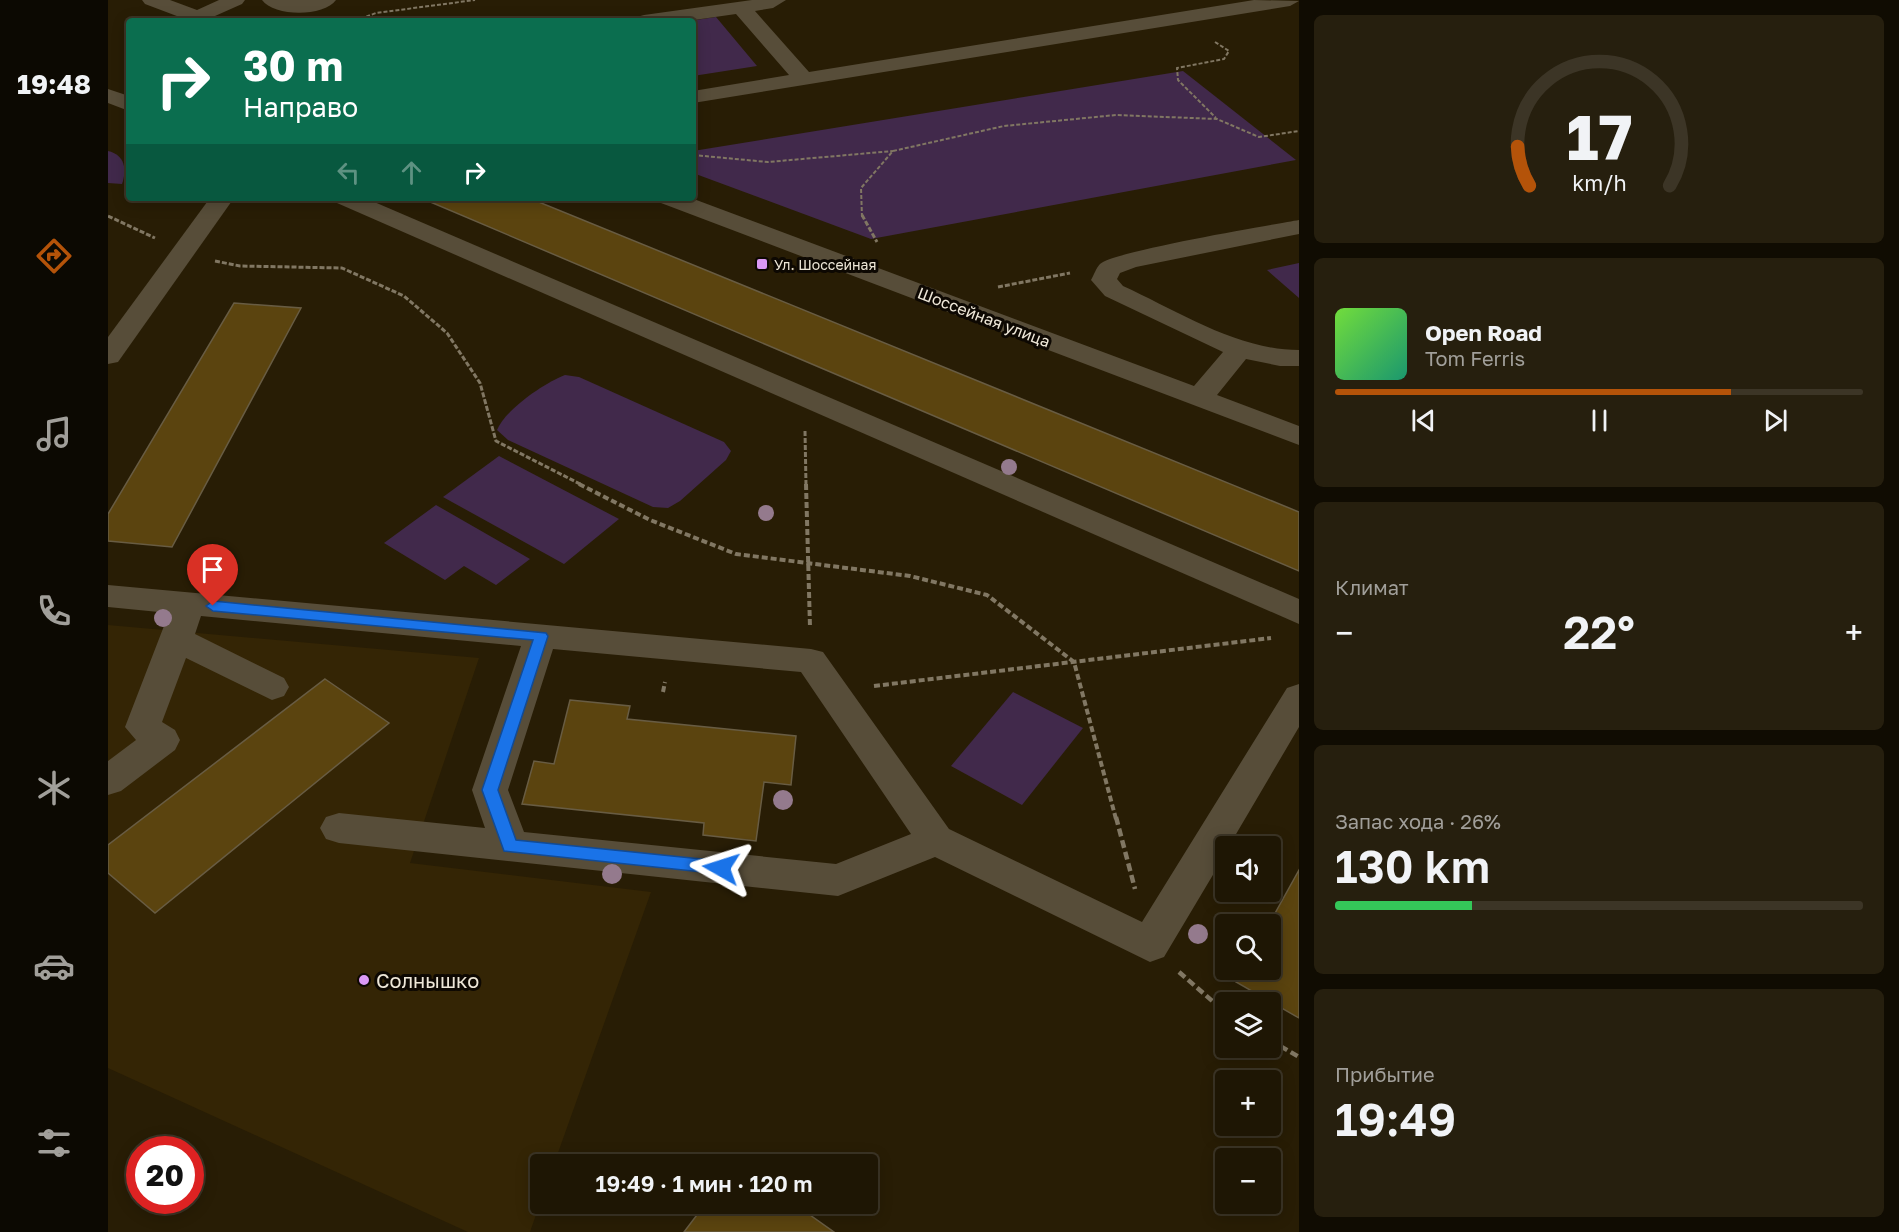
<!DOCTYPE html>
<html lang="ru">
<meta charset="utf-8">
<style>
:root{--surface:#1e1604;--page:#261f0e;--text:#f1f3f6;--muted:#a19f9a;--line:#3c3526;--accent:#b45309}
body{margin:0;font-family:"Golos Text",sans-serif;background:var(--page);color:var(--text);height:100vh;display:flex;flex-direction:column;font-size:22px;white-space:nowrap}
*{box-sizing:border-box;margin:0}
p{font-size:20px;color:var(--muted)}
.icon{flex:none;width:33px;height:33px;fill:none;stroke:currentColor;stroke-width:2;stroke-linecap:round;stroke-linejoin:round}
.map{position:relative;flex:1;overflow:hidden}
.drawer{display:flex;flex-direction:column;gap:15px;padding:15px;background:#100c02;width:600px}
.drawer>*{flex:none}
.hud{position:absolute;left:18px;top:18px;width:570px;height:183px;border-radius:6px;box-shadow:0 3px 15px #0003,0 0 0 2px var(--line);background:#0b6e4f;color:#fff;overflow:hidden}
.fabs{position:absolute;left:1107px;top:836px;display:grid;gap:12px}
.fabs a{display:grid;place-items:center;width:66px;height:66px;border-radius:6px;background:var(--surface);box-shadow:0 3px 15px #0003,0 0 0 2px var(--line);font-size:30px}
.speed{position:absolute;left:18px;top:1136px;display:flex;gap:12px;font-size:30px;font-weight:700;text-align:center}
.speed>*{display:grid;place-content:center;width:78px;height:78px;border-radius:50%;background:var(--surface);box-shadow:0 3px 15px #0003,0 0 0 2px var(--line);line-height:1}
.speed .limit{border:9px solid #d22;background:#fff;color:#111}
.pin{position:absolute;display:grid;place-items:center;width:51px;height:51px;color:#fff;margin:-62px -26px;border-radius:50% 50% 50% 0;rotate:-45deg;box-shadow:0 0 6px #0007}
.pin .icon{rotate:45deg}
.me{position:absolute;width:66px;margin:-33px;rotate:276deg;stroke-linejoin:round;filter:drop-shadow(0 0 4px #0008)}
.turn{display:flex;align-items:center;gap:21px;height:126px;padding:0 18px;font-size:27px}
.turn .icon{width:78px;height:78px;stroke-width:2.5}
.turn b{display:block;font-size:42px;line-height:51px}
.lanes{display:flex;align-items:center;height:57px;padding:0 18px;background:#0003;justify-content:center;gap:30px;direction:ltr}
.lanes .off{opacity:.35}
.big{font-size:45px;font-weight:600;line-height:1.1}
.drawer .widget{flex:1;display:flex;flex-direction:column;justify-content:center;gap:9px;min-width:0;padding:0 21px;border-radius:9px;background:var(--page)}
.drawer .dial{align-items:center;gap:0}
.dial svg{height:156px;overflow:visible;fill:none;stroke:var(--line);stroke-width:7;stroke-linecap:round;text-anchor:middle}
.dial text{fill:var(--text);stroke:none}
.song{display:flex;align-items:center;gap:18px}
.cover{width:72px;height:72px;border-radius:9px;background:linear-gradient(135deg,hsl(100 70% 55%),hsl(160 70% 35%))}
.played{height:6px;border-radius:3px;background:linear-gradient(90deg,var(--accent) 75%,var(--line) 75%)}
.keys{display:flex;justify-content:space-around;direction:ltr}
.heat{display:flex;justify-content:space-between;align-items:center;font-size:33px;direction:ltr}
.charge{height:9px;border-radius:4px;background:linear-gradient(90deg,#34c759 26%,var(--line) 0)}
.trip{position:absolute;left:422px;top:1154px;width:348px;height:60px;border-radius:6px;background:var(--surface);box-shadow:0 3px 15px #0003,0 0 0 2px var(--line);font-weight:600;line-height:60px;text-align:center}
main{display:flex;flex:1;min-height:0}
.tab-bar{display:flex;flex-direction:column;width:108px;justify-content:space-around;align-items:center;background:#0c0902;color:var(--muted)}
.tab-bar .icon{width:42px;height:42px}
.tab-bar .current{color:var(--accent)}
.tab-bar b{font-size:27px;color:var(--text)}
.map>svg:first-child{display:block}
.built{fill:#342505}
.green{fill:#41294b}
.building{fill:#5b440f;stroke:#685c43;stroke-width:1.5}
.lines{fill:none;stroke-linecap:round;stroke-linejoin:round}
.path-far3{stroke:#817763;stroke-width:2;stroke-dasharray:4 2;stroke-linecap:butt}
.path-far2{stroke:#817763;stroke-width:3;stroke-dasharray:5 2;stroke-linecap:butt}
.path-far1{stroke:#817763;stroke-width:4;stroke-dasharray:6 3;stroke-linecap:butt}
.path{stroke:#817763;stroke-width:4.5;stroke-dasharray:8 4;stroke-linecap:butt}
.minor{fill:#574d39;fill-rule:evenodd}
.tree{fill:#947a8d}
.route{fill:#1a73e8;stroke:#114b97;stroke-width:1.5}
.poi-dot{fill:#db99f5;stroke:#0d0802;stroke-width:2}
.labels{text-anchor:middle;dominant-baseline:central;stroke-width:6;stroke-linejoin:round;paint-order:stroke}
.far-poi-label{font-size:14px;fill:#eee7d8;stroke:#0d0802;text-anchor:start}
.street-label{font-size:16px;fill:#eee7d8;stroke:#0d0802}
.near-poi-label{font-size:20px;fill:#eee7d8;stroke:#0d0802;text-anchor:start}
</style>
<main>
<nav class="tab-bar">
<b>19:48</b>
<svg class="icon current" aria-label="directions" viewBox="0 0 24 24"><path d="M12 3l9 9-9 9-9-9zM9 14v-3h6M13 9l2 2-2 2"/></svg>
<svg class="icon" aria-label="music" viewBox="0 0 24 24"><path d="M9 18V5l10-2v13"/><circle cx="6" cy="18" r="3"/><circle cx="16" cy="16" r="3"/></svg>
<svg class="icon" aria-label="phone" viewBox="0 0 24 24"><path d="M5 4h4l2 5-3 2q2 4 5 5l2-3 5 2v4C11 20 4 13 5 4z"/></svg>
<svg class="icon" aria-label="climate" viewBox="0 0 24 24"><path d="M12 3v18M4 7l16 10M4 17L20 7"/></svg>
<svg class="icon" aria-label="car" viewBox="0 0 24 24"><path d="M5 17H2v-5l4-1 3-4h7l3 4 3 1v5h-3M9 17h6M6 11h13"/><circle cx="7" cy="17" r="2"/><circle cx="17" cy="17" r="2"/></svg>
<svg class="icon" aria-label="filters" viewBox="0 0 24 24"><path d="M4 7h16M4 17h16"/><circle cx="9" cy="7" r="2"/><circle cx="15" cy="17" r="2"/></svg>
</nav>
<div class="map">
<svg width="1191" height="1232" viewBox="0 0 1191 1232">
<rect width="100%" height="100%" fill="#281d05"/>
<!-- built -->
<polygon class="built" points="0,625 371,658 302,863 543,892 446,1164 432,1164 432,1203 422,1232 360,1232 0,1068"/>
<!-- green -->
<g class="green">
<polygon points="608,17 649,66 585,76 585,21 581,21"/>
<polygon points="1075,71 1188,160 763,239 585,173 585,151"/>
<path d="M0,151C17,155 19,169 14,184L0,183Z"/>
<polygon points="1191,263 1191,298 1159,270"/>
<path d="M457,375L471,377L616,442L623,451L618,460L572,501L560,508L545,507L400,440L389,430C397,410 436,383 457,375Z"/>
<polygon points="391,456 511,519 456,564 335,497"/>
<polygon points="328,505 422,559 388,585 356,566 337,580 276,543"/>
<polygon points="905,692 975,728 914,805 843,766"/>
</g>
<!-- building -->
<g class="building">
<polygon points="313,198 421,198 1191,512 1191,571"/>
<polygon points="126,303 193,308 64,547 0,541 0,514"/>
<polygon points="217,679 281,723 47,913 0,873 0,845"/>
<polygon points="462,700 522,706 519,719 688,736 683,785 656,782 648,841 595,835 596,823 414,804 426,761 446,764"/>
<polygon points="1191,870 1191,1018 1128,982 1135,969 1162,969 1161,924"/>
<polygon points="598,1203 685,1203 726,1232 576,1232"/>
</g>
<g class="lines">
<!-- path-far3 -->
<g class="path-far3">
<polyline points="247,21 268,13 367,0"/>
<polyline points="1107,42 1121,51 1116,59 1069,68 1070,80 1108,118"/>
<polyline points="585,155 660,162 785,151"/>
<polyline points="754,217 753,188 785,151 896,126 1008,115 1109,119 1151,137 1191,131"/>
</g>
<!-- path-far2 -->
<g class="path-far2">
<polyline points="754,215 769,242"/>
<polyline points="0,216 47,238"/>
<polyline points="107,261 132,266 234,268 296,296 339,333 372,383 388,441 474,485"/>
<polyline points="890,287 962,273"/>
<polyline points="697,431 698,485"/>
</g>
<!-- path-far1 -->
<g class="path-far1">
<polyline points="471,484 542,520 628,554 802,576 879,595 966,662 1008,819"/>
<polyline points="698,484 702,627"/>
<polyline points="766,686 1163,638"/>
<polyline points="555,692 557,682"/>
</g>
<!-- path -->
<g class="path">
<polyline points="1008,817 1027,889"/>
<polyline points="1071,972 1118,1013"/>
<polyline points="1162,1040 1191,1057"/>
</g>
<!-- minor -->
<g class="minor">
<polygon points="34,0 62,0 89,10 111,0 137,0 134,4 107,16 111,21 82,21 37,4"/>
<path d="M154,0H228C216,17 166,17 154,0Z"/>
<polygon points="644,0 678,0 665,8 647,11 701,72 1146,0 1191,1 1182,6 585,103 585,91 681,75 628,14 579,21 526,21 529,17 536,15"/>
<polygon points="0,89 21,96 21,111 0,103"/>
<polygon points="102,198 126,198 10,362 0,364 0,337"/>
<polygon points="225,198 257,198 1191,599 1191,624 229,203"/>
<path d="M549,198H583L1086,386L1115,352L997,296L983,280C986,275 988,268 992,264C1006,251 1162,225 1191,220V234L1028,267L1012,273L1009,279L1015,286C1070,311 1129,350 1191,350V366H1172L1138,359L1109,395L1191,426V445L553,203Z"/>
<path d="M0,585L703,649L715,652L841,829L1034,922L1179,688L1191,684V727L1121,846H1118V853L1056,957L1042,962L827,857L730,896L231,843L218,839L212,828L218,817L231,813L377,828L364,790L413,646L93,616L87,634L176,678L181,687L176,696L164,700L78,658L54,722L67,730L72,740L67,750L13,791L0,795V761L28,740L17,727L61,613L0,607ZM445,649L693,672L803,834L728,864L416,832L400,790Z"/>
</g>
</g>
<!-- trees -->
<g class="tree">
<circle cx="901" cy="467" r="8"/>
<circle cx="658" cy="513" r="8"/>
<circle cx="55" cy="618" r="9"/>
<circle cx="675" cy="800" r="10"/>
<circle cx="504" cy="874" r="10"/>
<circle cx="1090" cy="934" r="10"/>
</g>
<!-- route -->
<polygon class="route" points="105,601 438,633 440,636 390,790 408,840 613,861 619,863 621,868 619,873 613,874 396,851 374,790 425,640 105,611 98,606"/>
<!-- markers -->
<g class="poi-dot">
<rect x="648" y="258" width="12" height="12" rx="3"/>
<circle cx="256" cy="980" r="6"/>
</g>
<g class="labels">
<!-- far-poi labels -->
<g class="far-poi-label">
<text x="666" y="264">Ул. Шоссейная</text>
</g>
<!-- street labels -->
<g class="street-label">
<text transform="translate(876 317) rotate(21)">Шоссейная улица</text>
</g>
<!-- near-poi labels -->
<g class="near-poi-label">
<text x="268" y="980">Солнышко</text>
</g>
</g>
</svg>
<div class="fabs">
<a><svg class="icon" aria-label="sound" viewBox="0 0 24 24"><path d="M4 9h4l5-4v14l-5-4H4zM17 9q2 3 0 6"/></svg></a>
<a><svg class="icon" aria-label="search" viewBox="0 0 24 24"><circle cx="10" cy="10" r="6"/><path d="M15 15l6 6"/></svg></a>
<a><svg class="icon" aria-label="layers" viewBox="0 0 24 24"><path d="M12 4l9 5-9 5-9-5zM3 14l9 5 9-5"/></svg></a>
<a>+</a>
<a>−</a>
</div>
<div class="speed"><div class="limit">20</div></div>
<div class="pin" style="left:105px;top:606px;background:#d93025"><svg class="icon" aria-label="arrive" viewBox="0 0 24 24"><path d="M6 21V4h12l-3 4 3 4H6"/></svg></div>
<svg class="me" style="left:613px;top:868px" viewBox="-20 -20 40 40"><path d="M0-17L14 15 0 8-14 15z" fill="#1a73e8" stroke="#fff" stroke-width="4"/></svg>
<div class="trip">19:49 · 1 мин · 120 m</div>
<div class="hud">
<div class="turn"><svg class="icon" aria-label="right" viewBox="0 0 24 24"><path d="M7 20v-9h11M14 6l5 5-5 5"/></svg><div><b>30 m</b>Направо</div></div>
<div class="lanes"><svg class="icon off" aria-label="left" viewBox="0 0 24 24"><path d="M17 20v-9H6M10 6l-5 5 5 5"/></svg><svg class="icon off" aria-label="ahead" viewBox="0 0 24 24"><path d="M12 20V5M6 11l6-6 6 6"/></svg><svg class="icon" aria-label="right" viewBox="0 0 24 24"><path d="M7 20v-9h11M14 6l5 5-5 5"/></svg></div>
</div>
</div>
<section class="drawer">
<div class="widget dial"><svg viewBox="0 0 100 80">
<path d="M14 69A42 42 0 1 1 86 69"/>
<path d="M14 69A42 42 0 0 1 8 49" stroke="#b45309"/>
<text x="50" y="56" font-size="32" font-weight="700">17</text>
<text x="50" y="72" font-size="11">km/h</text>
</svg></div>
<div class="widget">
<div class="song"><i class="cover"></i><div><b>Open Road</b><p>Tom Ferris</p></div></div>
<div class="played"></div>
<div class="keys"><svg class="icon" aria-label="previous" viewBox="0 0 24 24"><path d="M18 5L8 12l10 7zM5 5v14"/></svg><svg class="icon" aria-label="pause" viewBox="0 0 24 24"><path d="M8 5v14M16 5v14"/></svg><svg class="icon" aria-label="next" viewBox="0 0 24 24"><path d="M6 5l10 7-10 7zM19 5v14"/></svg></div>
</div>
<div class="widget"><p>Климат</p>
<div class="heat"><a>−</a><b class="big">22°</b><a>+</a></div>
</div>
<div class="widget"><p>Запас хода · 26%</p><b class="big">130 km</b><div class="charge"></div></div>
<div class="widget"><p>Прибытие</p><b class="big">19:49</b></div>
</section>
</main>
